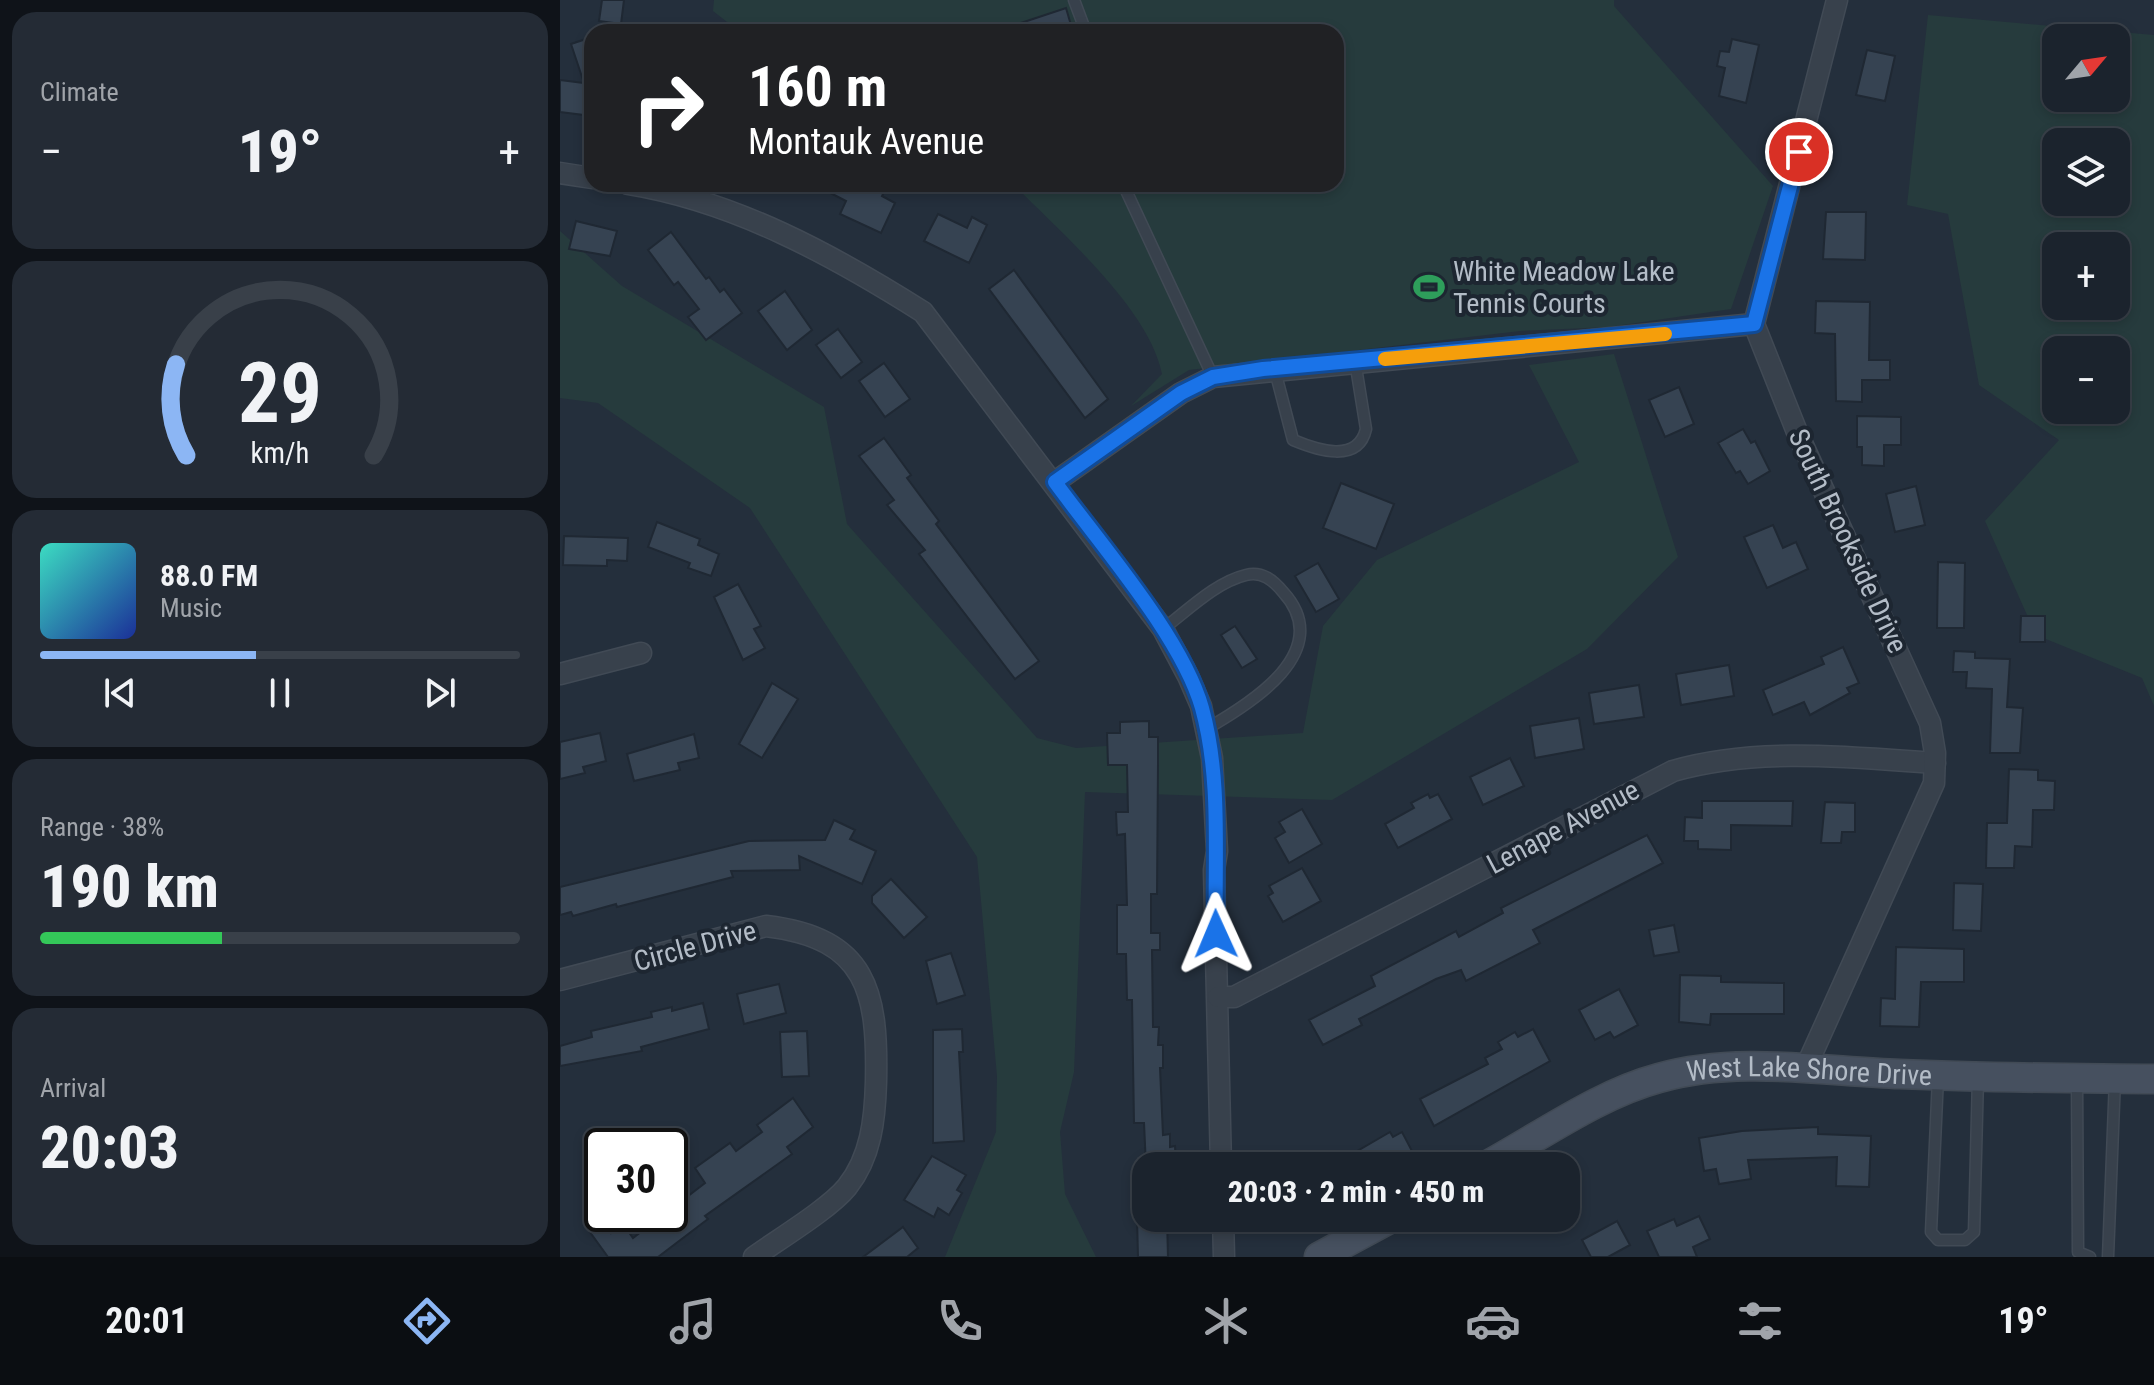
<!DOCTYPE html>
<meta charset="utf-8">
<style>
:root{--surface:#1b232d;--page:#242b35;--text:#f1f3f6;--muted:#a0a4aa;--line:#394049;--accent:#8cb6f4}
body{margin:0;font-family:"Roboto Condensed",sans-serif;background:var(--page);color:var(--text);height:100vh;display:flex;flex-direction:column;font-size:30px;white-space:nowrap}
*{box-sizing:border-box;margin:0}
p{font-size:26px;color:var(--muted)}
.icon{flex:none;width:44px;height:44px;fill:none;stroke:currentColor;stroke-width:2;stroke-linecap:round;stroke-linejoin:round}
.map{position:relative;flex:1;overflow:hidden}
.panel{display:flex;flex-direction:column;gap:12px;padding:12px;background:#0f1319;width:560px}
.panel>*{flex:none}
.hud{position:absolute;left:24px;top:24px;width:760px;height:168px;border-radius:24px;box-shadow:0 4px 12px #0003,0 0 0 2px var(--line);background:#202124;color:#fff;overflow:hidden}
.needle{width:52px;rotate:61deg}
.buttons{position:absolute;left:1482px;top:24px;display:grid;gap:16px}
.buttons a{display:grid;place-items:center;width:88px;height:88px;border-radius:16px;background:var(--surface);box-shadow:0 4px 12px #0003,0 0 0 2px var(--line);font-size:40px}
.speed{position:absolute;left:24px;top:1128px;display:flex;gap:16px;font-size:40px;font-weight:700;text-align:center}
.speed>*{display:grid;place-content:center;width:104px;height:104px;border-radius:50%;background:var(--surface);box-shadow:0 4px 12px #0003,0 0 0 2px var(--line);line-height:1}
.speed .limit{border:4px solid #111;border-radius:12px;background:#fff;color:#111}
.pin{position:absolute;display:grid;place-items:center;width:68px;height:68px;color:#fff;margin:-34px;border:4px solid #fff;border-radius:50%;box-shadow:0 2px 8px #0007}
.me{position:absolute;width:88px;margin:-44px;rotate:359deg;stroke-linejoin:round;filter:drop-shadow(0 0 6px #0008)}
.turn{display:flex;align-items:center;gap:28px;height:168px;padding:0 32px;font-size:36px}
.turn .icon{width:104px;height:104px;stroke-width:2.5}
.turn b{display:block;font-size:56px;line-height:68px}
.big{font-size:60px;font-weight:800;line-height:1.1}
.panel .tile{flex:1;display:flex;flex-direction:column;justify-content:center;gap:12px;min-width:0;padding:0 28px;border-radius:24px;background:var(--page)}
.panel .dial{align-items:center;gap:0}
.dial svg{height:208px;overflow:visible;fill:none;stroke:var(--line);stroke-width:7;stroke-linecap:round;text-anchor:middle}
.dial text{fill:var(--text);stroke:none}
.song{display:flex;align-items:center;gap:24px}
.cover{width:96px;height:96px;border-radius:12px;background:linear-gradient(135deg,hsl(170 70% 55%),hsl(230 70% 35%))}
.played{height:8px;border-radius:4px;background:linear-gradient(90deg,var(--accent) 45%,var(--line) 45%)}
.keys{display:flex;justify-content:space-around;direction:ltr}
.heat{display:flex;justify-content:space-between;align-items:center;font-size:44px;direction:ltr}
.charge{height:12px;border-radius:6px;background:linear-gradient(90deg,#34c759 38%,var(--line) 0)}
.trip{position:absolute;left:572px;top:1152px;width:448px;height:80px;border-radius:24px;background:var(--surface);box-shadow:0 4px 12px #0003,0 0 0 2px var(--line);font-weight:800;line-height:80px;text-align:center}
.tabs{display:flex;height:128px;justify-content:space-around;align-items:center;background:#0b0e12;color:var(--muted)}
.tabs .icon{width:56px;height:56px}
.tabs .active{color:var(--accent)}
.tabs b{font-size:36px;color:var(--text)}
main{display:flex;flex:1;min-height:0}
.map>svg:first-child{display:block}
.green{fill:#263b3d;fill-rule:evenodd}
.building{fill:#364352;stroke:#1f2833;stroke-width:2}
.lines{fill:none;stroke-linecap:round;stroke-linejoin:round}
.lane-casing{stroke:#414a55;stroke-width:13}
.street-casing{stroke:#414a55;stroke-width:23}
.secondary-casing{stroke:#414a55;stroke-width:31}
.lane{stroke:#38414c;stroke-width:10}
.street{stroke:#38414c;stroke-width:20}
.secondary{stroke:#46505f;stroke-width:28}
.route-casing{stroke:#114b97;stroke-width:20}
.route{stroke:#1a73e8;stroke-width:14}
.slow{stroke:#f59e0b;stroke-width:14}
.labels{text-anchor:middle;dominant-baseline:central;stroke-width:8;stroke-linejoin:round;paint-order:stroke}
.poi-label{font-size:28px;fill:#b3bcc7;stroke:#1d2631;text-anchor:start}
.street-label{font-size:28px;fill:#b3bcc7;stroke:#1d2631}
</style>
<main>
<section class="panel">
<div class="tile"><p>Climate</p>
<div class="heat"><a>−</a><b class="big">19°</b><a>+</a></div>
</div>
<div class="tile dial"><svg viewBox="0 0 100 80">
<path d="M14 69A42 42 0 1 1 86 69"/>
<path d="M14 69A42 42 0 0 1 10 34" stroke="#8cb6f4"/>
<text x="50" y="56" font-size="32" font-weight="700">29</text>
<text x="50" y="72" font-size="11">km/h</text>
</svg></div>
<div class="tile">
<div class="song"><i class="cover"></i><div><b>88.0 FM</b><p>Music</p></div></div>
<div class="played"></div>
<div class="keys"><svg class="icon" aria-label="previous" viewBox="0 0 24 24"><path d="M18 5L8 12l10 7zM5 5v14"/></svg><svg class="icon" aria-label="pause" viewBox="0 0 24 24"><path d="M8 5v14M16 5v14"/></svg><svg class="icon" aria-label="next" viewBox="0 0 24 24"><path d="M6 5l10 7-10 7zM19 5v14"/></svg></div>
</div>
<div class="tile"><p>Range · 38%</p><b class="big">190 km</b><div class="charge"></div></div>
<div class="tile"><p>Arrival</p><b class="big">20:03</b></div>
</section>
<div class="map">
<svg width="1594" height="1257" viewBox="0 0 1594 1257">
<rect width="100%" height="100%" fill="#242f3c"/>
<!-- green -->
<g class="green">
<path d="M154,0H1054V6L1213,186L1171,309L1049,327L960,331L629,370L571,406L602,374C589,308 500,232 453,184H776V32H180L153,11Z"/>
<path d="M1368,15L1594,35V706L1582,678L1476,635L1425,521L1499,440L1419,385L1388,214L1347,205ZM1496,38H1556V98H1496ZM1496,142H1556V202H1496ZM1496,246H1556V306H1496ZM1496,350H1556V410H1496Z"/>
<polygon points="0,231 62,286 264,407 287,524 477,738 516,748 743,733 763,626 817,560 1019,462 969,365 1054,354 1118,557 1027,649 772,800 525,792 514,1072 500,1132 505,1194 536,1257 385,1257 436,1132 437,1076 417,857 190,508 38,403 0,398"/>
</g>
<!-- building -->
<g class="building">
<polygon points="42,0 64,0 61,24 39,21"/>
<polygon points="506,8 513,32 444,32 443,29"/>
<polygon points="32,37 32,116 0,112 0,80 24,83 11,44"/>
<polygon points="1172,39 1199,45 1186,103 1159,96 1165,68 1157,66 1160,51 1169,52"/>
<polygon points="1307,50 1335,56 1325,101 1296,95"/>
<polygon points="253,184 328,184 322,196 335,203 321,233 280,214 286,201"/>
<polygon points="1266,212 1306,212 1305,260 1263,259"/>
<polygon points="378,214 407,228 412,217 427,225 409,263 364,241"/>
<polygon points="16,221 57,231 50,256 9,249"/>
<polygon points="111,232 146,279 149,277 160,292 164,289 182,313 146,340 128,317 139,309 118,282 114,285 88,250"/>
<polygon points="454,270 548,399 525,418 429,289"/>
<polygon points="225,291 252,330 227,350 198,311"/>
<polygon points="1256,301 1310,302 1309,360 1330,360 1330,380 1302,380 1302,402 1276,401 1275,334 1255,333"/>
<polygon points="278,329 302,362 281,378 256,345"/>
<polygon points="324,363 350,399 325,417 299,381"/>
<polygon points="1119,387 1134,424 1105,437 1089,400"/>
<polygon points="1297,416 1341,417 1341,445 1324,445 1324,466 1302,465 1302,447 1297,447"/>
<polygon points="1183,429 1191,443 1195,441 1210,471 1188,484 1180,471 1176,473 1158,443"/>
<polygon points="324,438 351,475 347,478 379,521 376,524 479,661 455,679 359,554 365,550 327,505 334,500 299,456"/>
<polygon points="781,483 834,504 816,549 763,528"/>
<polygon points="1356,486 1365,525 1335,532 1326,494"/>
<polygon points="97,522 140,539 138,545 159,554 151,576 128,568 130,563 88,547"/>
<polygon points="1213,525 1223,548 1236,542 1248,569 1207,588 1184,537"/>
<polygon points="4,536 68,538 67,561 47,560 47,566 3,565"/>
<polygon points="1378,562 1405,563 1404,628 1377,628"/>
<polygon points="758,563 779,599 756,612 735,576"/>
<polygon points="178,584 201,626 194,629 205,648 183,660 154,597"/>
<polygon points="1461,616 1485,616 1485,642 1460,642"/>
<polygon points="675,626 697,659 682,668 661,635"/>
<polygon points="1283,647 1299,683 1287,688 1290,693 1250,715 1244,702 1213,715 1203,690 1264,664 1261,657"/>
<polygon points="1394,651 1415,652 1415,658 1450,659 1447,707 1463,708 1460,753 1430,753 1432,689 1406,688 1407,672 1393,672"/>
<polygon points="1169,665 1174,696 1121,705 1116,674"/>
<polygon points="212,683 238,699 202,758 179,744"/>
<polygon points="1079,685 1084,717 1034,724 1029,693"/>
<polygon points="1019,718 1024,749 975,758 970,726"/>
<polygon points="589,721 589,737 598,737 598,764 597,894 591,894 591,933 600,933 600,950 592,950 593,1027 599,1027 598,1045 603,1045 603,1068 600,1068 603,1135 610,1134 610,1147 615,1146 616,1166 586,1166 584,1123 574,1123 572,1000 567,1000 566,954 557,954 557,905 567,905 565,834 557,835 556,812 568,812 567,765 548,765 547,733 560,733 560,722"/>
<polygon points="40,733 46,761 23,767 25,773 0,779 0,742"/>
<polygon points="134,734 139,758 118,763 120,770 74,781 67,754"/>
<polygon points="950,758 964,786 923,805 910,777"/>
<polygon points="1449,769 1478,770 1478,780 1495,781 1494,810 1473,810 1472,847 1455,846 1454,868 1426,868 1427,823 1447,823"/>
<polygon points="868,794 870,798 878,794 892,819 838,848 825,824 854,808 851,803"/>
<polygon points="1142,801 1233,801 1232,826 1171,825 1171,850 1138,849 1138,841 1124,841 1125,817 1142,818"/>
<polygon points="1265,802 1295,803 1295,832 1282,832 1281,843 1261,843"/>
<polygon points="742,809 762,844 729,863 715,838 725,832 719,822"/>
<polygon points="274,820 295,830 290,839 316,851 302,884 239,856 240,870 171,871 173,877 57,907 56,904 13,916 11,912 0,915 0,887 189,841 265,840"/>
<polygon points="1087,835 1103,863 973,930 980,943 906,981 901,970 876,979 799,1019 802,1025 763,1045 749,1020 815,986 811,976 896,931 899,937 943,913 941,908"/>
<polygon points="742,868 761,901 723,922 708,896 713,893 709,886"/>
<polygon points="331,879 367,917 344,938 312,903 312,896"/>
<polygon points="1394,883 1423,884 1421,931 1393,930"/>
<polygon points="1114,925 1119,952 1094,956 1089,930"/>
<polygon points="1336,947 1404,949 1404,982 1361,982 1359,1027 1320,1026 1321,998 1335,999"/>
<polygon points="391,953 405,995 377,1004 366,961"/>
<polygon points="1120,975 1161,976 1161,982 1224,983 1224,1014 1151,1014 1150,1025 1119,1022"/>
<polygon points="219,984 226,1013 184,1024 177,994"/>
<polygon points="1059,989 1078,1025 1054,1038 1050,1032 1035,1040 1019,1010"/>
<polygon points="143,1003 149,1029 81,1047 82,1051 0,1066 0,1046 32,1037 31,1031 92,1017 91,1012 112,1007 112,1011"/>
<polygon points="402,1029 403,1052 399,1052 404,1141 373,1143 373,1030"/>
<polygon points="973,1029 990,1061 874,1126 860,1099 928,1064 925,1058 942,1049 938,1042 955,1032 958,1037"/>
<polygon points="247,1031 249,1076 222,1077 220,1032"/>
<polygon points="233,1098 253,1127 227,1147 232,1154 145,1216 148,1219 98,1257 48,1257 27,1228 40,1218 51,1233 63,1224 73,1238 104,1214 110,1214 110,1210 145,1183 135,1168 170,1143 176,1151 202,1132 197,1125"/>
<polygon points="1258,1127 1258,1134 1311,1136 1309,1187 1276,1186 1277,1157 1188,1160 1191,1179 1159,1184 1156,1169 1144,1171 1139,1138 1182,1131"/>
<polygon points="830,1132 833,1137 842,1132 852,1151 825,1166 801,1166 794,1153"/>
<polygon points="372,1156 406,1175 397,1190 402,1193 389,1215 378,1208 374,1217 344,1200"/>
<polygon points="1139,1216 1150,1239 1133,1247 1137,1257 1099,1257 1087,1231 1114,1219 1117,1226"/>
<polygon points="577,1218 607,1218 608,1257 578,1257"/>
<polygon points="1057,1221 1070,1245 1048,1257 1031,1257 1022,1240"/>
<polygon points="343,1227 358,1248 347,1257 303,1257"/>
</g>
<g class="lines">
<defs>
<g id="lane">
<polyline points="514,0 526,32"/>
<polyline points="563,184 653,377"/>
<path d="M715,371L733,440C757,450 798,464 806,429L795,361"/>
<path d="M603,629C627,611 656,582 686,575C702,571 713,580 723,592C777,651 690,704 646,729"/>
<polyline points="1378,1077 1371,1232 1378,1240 1405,1240 1414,1232 1418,1077"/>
<polyline points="1517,1080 1518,1252 1530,1257"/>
<polyline points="1548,1257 1555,1079"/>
</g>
<g id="street">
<polyline points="0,173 32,178"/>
<path d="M68,184C174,201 273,255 363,312L603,629L628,676L641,706L652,758L657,851L654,870L661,1166"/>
<polyline points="495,482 621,393 653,377 1194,324"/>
<polyline points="0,674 81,653"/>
<path d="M0,980L206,926C308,938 318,993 316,1082C315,1119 311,1157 287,1187C269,1209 219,1239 194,1257"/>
<path d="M658,997H674L1113,771C1196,747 1289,757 1375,763"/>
<polyline points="1246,1067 1374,783 1375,753 1370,723 1237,432 1194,324 1277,0"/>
<polyline points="663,1218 664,1257"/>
</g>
<g id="secondary">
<path id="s1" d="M926,1166C981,1136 1039,1094 1099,1078C1176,1056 1261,1071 1340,1074C1424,1078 1509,1078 1594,1079"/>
<polyline points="759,1257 831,1218"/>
</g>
</defs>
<!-- lane casing -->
<use href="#lane" class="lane-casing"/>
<!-- street casing -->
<use href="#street" class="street-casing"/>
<!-- secondary casing -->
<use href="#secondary" class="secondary-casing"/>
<!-- lane -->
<use href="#lane" class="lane"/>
<!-- street -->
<use href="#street" class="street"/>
<!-- secondary -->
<use href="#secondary" class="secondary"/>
</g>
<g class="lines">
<defs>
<path id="route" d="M656,934C654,859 662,781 642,708C622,637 540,544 495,482L621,393L653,377L703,369L1194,324L1239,152"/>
</defs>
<!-- route casing -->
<use href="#route" class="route-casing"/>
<!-- route -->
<use href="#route" class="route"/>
<!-- slow -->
<polyline class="slow" points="825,359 1105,334"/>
</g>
<!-- icons -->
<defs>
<symbol id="stadium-bare" viewBox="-9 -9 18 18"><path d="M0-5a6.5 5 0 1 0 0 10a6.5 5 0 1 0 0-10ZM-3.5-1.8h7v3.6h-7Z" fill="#2e9e5b" stroke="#1d2631" stroke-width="2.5" paint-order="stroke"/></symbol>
</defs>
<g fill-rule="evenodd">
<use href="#stadium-bare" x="847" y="265" width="44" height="44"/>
</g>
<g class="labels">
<!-- poi labels -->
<g class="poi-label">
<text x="893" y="271">White Meadow Lake<tspan x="893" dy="32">Tennis Courts</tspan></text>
</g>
<!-- street labels -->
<g class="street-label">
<text transform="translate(1288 541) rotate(65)">South Brookside Drive</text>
<text transform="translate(1003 827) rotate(-28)">Lenape Avenue</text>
<text transform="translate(135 946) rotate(-15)">Circle Drive</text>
<text stroke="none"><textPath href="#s1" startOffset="346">West Lake Shore Drive</textPath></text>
</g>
</g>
</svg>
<div class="buttons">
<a><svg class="needle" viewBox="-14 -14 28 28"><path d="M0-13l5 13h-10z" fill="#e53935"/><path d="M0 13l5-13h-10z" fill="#a0a4aa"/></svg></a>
<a><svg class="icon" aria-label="layers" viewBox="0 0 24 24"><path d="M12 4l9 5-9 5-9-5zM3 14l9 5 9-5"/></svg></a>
<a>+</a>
<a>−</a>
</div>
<div class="speed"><div class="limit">30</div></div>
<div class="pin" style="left:1239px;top:152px;background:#d93025"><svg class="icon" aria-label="arrive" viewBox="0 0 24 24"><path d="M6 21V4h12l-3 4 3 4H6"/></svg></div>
<svg class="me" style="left:656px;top:934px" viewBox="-20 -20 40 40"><path d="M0-17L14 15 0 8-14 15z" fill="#1a73e8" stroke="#fff" stroke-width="4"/></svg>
<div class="trip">20:03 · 2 min · 450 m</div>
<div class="hud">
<div class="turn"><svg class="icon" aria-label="right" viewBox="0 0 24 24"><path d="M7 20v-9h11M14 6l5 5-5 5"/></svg><div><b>160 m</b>Montauk Avenue</div></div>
</div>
</div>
</main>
<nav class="tabs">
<b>20:01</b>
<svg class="icon active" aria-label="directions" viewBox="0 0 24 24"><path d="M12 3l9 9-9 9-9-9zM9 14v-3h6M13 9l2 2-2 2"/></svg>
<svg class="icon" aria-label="music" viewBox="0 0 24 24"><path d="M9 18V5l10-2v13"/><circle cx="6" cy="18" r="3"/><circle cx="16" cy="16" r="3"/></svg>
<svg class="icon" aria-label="phone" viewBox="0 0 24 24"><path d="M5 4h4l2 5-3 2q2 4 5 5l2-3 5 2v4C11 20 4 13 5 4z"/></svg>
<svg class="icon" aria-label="climate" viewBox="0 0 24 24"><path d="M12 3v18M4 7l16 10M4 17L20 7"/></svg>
<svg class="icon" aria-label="car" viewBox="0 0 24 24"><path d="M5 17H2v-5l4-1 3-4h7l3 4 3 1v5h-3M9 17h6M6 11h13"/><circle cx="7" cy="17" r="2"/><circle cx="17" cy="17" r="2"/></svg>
<svg class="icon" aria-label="filters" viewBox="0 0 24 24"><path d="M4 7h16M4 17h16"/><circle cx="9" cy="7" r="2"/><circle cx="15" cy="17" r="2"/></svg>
<b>19°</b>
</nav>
